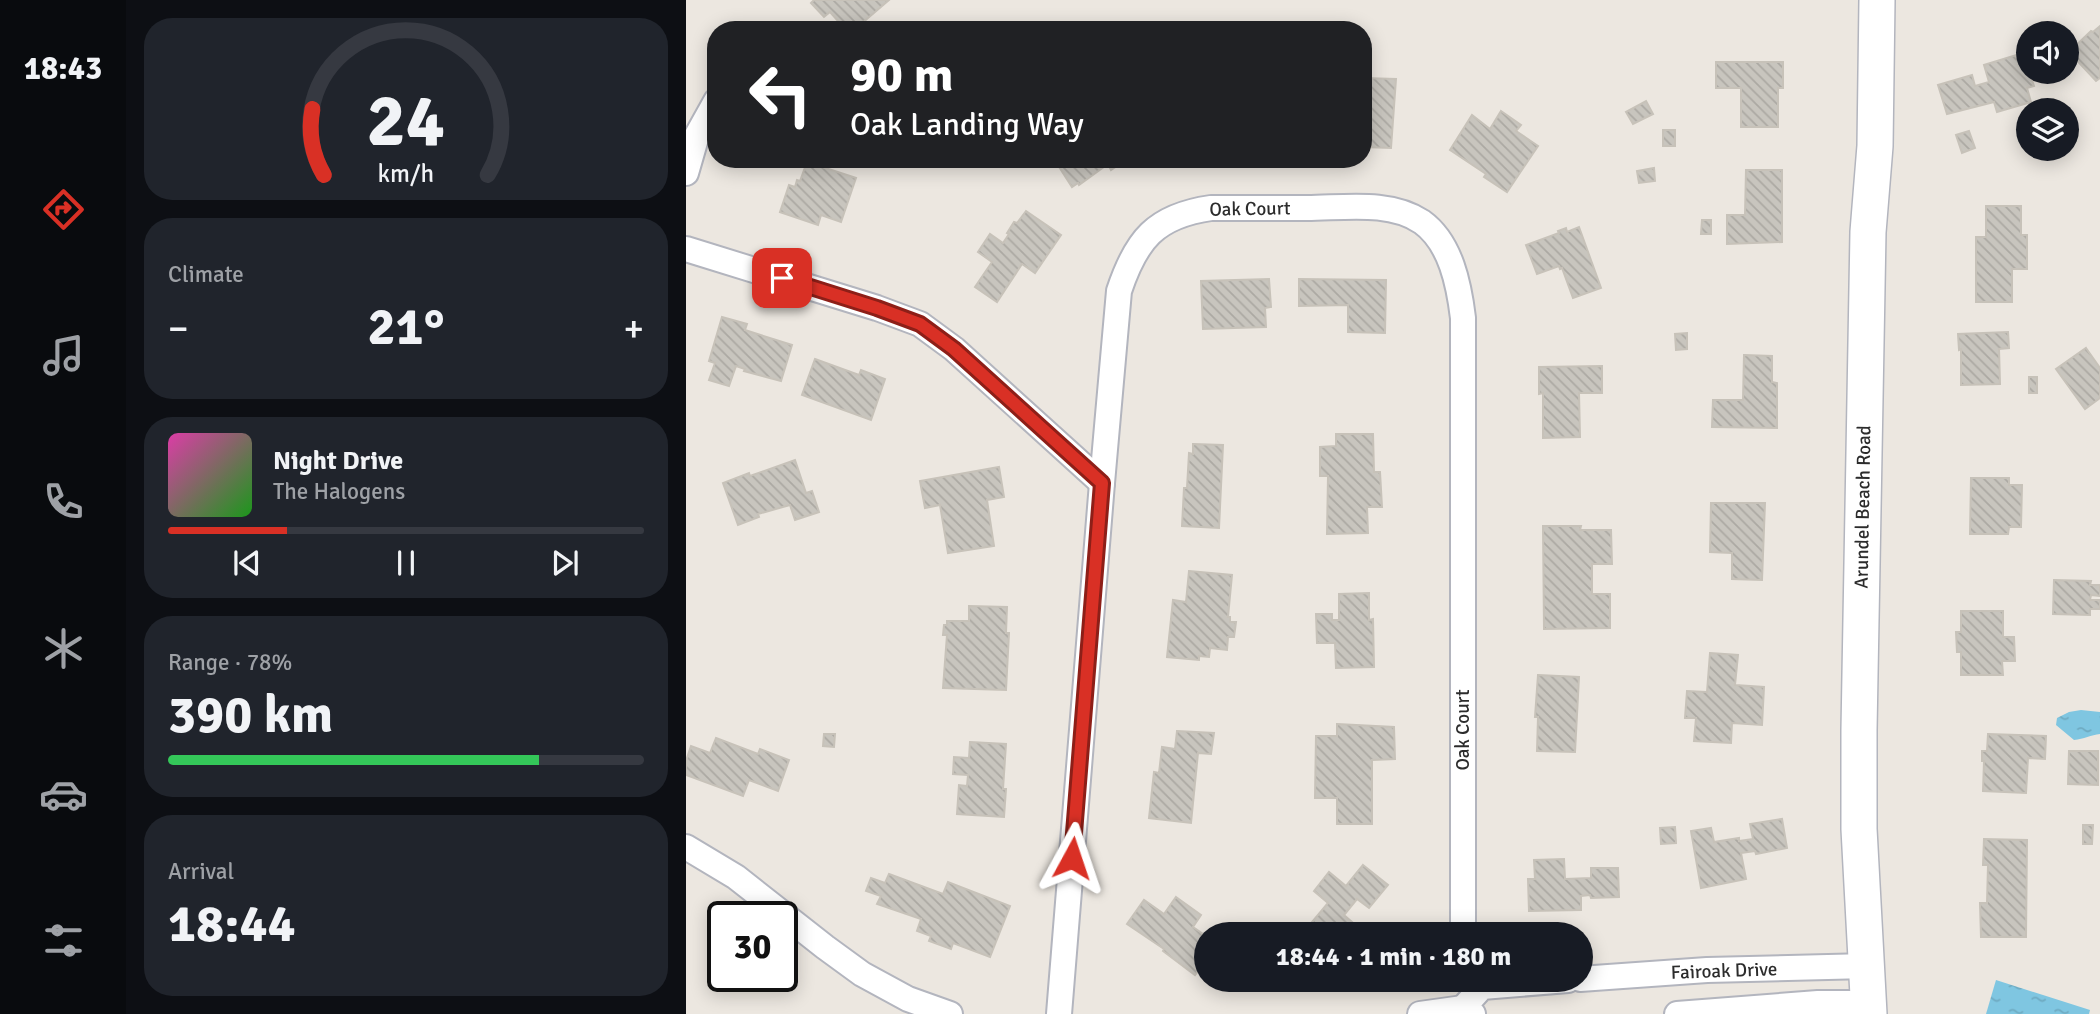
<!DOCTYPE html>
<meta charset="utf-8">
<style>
:root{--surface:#171b24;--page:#20242c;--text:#f1f3f6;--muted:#9ea1a6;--line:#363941;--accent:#d93025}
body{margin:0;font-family:Signika,sans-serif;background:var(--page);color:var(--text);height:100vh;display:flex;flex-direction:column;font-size:26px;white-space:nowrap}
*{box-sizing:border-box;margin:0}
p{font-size:23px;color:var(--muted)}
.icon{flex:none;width:38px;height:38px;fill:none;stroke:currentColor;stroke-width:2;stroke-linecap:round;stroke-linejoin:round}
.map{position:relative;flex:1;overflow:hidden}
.details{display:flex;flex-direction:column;gap:18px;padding:18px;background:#0d0f14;width:560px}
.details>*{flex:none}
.top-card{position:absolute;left:21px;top:21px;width:665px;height:147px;border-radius:28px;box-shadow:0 4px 18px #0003;background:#202124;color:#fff;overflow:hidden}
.controls{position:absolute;left:1330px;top:21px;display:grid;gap:14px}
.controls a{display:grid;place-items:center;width:63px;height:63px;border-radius:50%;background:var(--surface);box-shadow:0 4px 18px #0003;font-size:35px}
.speed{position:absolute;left:21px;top:901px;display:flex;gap:14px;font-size:35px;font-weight:700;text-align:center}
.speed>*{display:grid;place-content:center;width:91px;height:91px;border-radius:50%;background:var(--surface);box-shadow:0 4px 18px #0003;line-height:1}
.speed .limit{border:4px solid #111;border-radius:10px;background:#fff;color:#111}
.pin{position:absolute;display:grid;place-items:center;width:60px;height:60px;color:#fff;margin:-30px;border-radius:14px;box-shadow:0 4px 10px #0006}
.me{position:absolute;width:77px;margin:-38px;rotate:5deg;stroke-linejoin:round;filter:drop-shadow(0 0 5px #0008)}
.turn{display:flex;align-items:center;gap:24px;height:147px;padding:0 28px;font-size:32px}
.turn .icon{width:91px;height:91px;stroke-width:2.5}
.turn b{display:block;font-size:49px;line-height:60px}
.big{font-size:52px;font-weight:700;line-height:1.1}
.details .widget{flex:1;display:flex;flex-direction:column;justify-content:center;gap:10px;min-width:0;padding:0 24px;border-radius:28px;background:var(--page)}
.details .dial{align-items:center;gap:0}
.dial svg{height:182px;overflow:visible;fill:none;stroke:var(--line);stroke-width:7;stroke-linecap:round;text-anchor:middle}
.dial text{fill:var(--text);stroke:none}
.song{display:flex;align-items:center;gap:21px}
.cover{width:84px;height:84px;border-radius:10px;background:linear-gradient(135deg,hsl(320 70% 55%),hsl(120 70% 35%))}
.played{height:7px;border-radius:4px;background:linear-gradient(90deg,var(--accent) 25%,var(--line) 25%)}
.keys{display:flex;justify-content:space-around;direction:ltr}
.heat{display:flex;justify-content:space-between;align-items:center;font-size:38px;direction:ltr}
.charge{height:10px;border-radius:5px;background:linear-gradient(90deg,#34c759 78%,var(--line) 0)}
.trip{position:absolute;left:508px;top:922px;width:399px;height:70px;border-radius:35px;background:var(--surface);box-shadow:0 4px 18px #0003;font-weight:700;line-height:70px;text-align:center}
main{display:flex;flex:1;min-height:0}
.tab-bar{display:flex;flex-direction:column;width:126px;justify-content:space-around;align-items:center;background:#090b0e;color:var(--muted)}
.tab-bar .icon{width:49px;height:49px}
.tab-bar .active{color:var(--accent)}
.tab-bar b{font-size:32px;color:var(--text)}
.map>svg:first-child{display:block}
.water{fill:url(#water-ripples)}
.building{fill:url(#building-back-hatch);stroke:#c7c2b9;stroke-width:2}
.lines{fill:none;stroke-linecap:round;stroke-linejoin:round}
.street-casing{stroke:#b3b5be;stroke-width:28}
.secondary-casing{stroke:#b3b5be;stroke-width:38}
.street{stroke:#fff;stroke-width:24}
.secondary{stroke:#fff;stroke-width:35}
.route-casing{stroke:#8d1f18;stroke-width:18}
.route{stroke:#d93025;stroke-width:12}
.labels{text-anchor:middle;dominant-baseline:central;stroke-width:5;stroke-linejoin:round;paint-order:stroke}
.street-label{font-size:19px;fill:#2c2c2c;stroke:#fff}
</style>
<main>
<nav class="tab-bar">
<b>18:43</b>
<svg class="icon active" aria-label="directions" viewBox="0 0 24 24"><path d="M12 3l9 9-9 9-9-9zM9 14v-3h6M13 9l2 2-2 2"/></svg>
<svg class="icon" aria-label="music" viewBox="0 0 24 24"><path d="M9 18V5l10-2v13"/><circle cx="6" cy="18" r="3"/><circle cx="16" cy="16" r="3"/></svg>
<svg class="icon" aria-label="phone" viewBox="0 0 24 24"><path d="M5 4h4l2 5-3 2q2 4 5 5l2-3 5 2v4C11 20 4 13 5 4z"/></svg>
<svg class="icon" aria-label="climate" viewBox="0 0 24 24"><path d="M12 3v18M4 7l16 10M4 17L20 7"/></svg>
<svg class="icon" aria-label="car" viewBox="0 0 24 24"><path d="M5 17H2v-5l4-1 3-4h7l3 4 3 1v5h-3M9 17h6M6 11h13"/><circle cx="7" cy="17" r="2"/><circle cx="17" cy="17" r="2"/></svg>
<svg class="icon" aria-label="filters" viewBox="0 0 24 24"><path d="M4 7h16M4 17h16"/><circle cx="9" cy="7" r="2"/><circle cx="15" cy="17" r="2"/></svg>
</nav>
<section class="details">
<div class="widget dial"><svg viewBox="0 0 100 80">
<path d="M14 69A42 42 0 1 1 86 69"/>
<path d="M14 69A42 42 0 0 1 9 40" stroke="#d93025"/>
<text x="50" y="56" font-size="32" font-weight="700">24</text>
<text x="50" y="72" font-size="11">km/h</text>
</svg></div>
<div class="widget"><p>Climate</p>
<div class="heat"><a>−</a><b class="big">21°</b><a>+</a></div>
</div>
<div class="widget">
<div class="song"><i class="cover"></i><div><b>Night Drive</b><p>The Halogens</p></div></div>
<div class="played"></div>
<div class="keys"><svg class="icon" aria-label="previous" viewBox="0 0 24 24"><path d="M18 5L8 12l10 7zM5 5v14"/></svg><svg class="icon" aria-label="pause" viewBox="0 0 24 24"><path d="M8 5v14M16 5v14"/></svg><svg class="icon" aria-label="next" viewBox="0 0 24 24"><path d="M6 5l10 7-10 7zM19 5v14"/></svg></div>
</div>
<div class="widget"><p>Range · 78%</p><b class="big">390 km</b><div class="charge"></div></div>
<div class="widget"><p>Arrival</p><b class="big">18:44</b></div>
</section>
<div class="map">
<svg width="1414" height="1014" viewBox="0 0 1414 1014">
<defs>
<pattern id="water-ripples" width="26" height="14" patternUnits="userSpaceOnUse" patternTransform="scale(1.75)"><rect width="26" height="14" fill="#7fc6e1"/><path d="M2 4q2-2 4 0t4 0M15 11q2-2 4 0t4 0" fill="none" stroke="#6eaac1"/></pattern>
<pattern id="building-back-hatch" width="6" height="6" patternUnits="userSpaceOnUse" patternTransform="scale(1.75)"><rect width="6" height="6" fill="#c8c5be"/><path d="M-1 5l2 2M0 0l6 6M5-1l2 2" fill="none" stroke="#aca9a3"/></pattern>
</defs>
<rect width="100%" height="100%" fill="#ece7e0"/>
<!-- water -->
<g class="water">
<path d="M1395,710L1414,712V734C1405,735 1398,739 1388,740L1370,725L1371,718L1383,712Z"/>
<polygon points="1310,980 1404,1010 1403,1014 1300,1014"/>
</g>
<!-- building -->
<g class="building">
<polygon points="128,0 203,0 168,30 160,30 144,12 138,17 125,3"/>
<polygon points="1414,26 1414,78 1410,81 1383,52 1405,31 1407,32"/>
<polygon points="1337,53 1348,86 1341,88 1345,102 1311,112 1308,102 1261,114 1252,85 1286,75 1289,86 1303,82 1298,65"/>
<polygon points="1030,62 1097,62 1097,88 1092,88 1092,127 1055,127 1055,88 1030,88"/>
<polygon points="677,78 710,79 705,148 678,147"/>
<polygon points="960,101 967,114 947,124 940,112"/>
<polygon points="815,111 835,125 830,131 852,146 821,192 798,177 800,174 764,150 786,115 804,129"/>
<rect x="977" y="130" width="12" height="16"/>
<polygon points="1283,131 1289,148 1276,153 1270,135"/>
<polygon points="368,159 441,159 425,170 422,164 393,185 392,183 386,187"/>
<polygon points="121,162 170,178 155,222 135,215 132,225 94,212 103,185 109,187 111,180 114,181"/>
<polygon points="968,168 969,181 953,183 951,171"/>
<polygon points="1060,170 1096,170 1096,242 1041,244 1041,215 1059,215"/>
<polygon points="1300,206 1335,206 1335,235 1341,235 1341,269 1326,269 1326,302 1290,302 1290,237 1300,237"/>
<polygon points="340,211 375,235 349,273 336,264 311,302 289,287 306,262 292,252 304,234 317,243 323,234 321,233 328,222 331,223"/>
<polygon points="1016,220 1025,220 1025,234 1015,234"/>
<polygon points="893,227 915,288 887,298 876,268 874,269 873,266 851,274 840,245 873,233 872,231 880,228 881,232"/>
<polygon points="583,279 585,307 579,308 580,327 517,329 515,281"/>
<polygon points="613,279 700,280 699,333 662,332 662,305 613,306"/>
<polygon points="36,317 61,324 59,330 106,345 95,381 58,371 59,369 50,366 43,386 23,380 29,363 23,361"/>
<polygon points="1322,332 1323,348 1313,349 1314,384 1275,385 1275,349 1273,350 1272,334"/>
<polygon points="1001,333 1001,349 990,350 989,334"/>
<polygon points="1400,348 1414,368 1414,398 1399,409 1370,369"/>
<polygon points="1058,355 1086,356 1086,382 1091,383 1091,428 1026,427 1027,400 1057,400"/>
<polygon points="129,359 173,375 175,370 199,379 185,420 116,395"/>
<polygon points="916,366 916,393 893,393 894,437 857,438 857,393 853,394 853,367"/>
<rect x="1343" y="377" width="8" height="16"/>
<polygon points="650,434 687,434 688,472 694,472 696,507 681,507 682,533 641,534 642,476 634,476 634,447 650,446"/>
<polygon points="507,444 537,445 533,528 496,526 498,488 501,488 503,453 507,454"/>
<polygon points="109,460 120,493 126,491 133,512 109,520 104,505 72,514 73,517 52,525 37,483 63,473 64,476"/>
<polygon points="313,467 318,497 301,500 308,546 262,553 254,505 239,508 234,481"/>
<polygon points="1285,478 1323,478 1323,485 1336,485 1335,527 1323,527 1322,534 1284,534"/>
<polygon points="1025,503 1079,503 1076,580 1046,579 1046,553 1024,552"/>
<polygon points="857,526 895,526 894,530 925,530 926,564 906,564 906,594 924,594 924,628 858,629"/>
<polygon points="503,571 546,575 542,617 544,617 544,622 550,622 548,637 542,637 541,650 524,648 523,657 513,656 513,660 481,657 487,600 500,602"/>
<polygon points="1368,580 1405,581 1404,585 1414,585 1414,596 1405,595 1404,600 1414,600 1414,609 1404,609 1404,615 1367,614"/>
<polygon points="683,593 683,620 687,619 688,667 650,668 649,643 631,643 630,614 646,614 646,620 653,620 653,594"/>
<polygon points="283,606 321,607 320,633 323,633 320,690 257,688 261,635 257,635 258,625 261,625 261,621 283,621"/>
<polygon points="1275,611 1317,611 1317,637 1328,637 1329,661 1316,661 1317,675 1275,675 1275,652 1271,652 1270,632 1275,632"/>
<polygon points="1024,653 1052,655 1049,685 1078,687 1076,725 1046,723 1045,743 1008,741 1010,718 999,718 1001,691 1021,692"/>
<polygon points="852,675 893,677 889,752 851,751 852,717 849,717"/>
<polygon points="651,724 708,727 709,759 686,760 686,824 651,824 651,798 629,798 630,736 651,736"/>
<polygon points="491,731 528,733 525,754 512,753 505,823 463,818 468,772 473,773 476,747 489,749"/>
<polygon points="138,734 149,734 148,747 137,746"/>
<polygon points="1302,734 1360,736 1359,759 1342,758 1340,793 1297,791 1298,761 1296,761 1296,751 1301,751"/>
<polygon points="30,738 72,754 74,749 103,760 92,791 63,780 57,796 0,775 0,761 5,746 24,753"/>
<polygon points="284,742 320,744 317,789 320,789 318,817 271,814 273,785 281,786 282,775 267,774 268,757 283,758"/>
<polygon points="1383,751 1412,751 1412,785 1382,784"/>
<polygon points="1096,819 1101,848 1070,854 1069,851 1055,853 1060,879 1015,888 1005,831 1025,828 1028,842 1053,838 1053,841 1067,839 1064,824"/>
<polygon points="1397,825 1407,825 1406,844 1397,844"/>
<polygon points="989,827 990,843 975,844 974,828"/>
<polygon points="1298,839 1341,840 1340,937 1295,937 1294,903 1301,903 1302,865 1297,865"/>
<polygon points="878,859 879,879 905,878 905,868 932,868 933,897 905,898 904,895 895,896 895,910 843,911 842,879 849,879 848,860"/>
<polygon points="677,865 702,885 683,908 671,899 658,915 673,928 668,934 616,934 642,903 628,891 643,872 660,886"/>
<polygon points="203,874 257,894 262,882 324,906 304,957 267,943 265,949 243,941 245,936 231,931 235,919 191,904 195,896 180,891 185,878 199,883"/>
<polygon points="490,897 515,915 507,927 520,936 520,961 509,975 477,951 478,949 441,924 458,900 478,914"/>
</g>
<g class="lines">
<defs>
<g id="street">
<polyline points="0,173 11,135 30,101"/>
<polyline points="0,249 191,308 234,324 268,349 416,483"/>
<polyline points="0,847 50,877 139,947 176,974 222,999 264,1014"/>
<polyline points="894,979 1021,970 1182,966"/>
<polyline points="777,1008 796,987 882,980"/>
<path d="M373,1014L416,483L433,291C450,240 469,216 525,208C557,208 589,208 621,208C657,208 704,200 736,222C765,243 773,285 777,318V934"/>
<polyline points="734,1014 777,1008 787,1014"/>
<polyline points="991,1014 1132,1003 1183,1003"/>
</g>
<polyline id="secondary" points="1183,1014 1173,829 1173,730 1182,232 1189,146 1191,0"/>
</defs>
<!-- street casing -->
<use href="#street" class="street-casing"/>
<!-- secondary casing -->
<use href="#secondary" class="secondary-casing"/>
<!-- street -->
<use href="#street" class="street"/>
<!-- secondary -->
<use href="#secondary" class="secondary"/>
</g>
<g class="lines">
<defs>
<polyline id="route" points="96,278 191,308 234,324 268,349 416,483 386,858"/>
</defs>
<!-- route casing -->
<use href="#route" class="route-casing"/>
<!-- route -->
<use href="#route" class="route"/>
</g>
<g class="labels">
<!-- street labels -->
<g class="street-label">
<text transform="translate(564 209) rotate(-1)">Oak Court</text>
<text transform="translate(1177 507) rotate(-89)">Arundel Beach Road</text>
<text transform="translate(777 730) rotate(-90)">Oak Court</text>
<text transform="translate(1038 971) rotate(-2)">Fairoak Drive</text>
</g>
</g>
</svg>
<div class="controls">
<a><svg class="icon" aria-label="sound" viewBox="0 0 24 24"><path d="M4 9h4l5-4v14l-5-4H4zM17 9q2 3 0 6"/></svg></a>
<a><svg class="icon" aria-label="layers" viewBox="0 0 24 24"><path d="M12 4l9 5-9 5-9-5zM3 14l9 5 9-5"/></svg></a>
</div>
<div class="speed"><div class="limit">30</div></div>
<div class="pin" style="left:96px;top:278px;background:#d93025"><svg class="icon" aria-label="arrive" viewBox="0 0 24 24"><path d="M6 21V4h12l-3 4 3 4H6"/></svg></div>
<svg class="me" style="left:386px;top:858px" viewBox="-20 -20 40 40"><path d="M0-17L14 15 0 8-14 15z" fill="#d93025" stroke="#fff" stroke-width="4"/></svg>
<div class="trip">18:44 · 1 min · 180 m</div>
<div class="top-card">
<div class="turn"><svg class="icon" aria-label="left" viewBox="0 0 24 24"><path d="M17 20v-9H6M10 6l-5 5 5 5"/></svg><div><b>90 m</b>Oak Landing Way</div></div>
</div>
</div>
</main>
